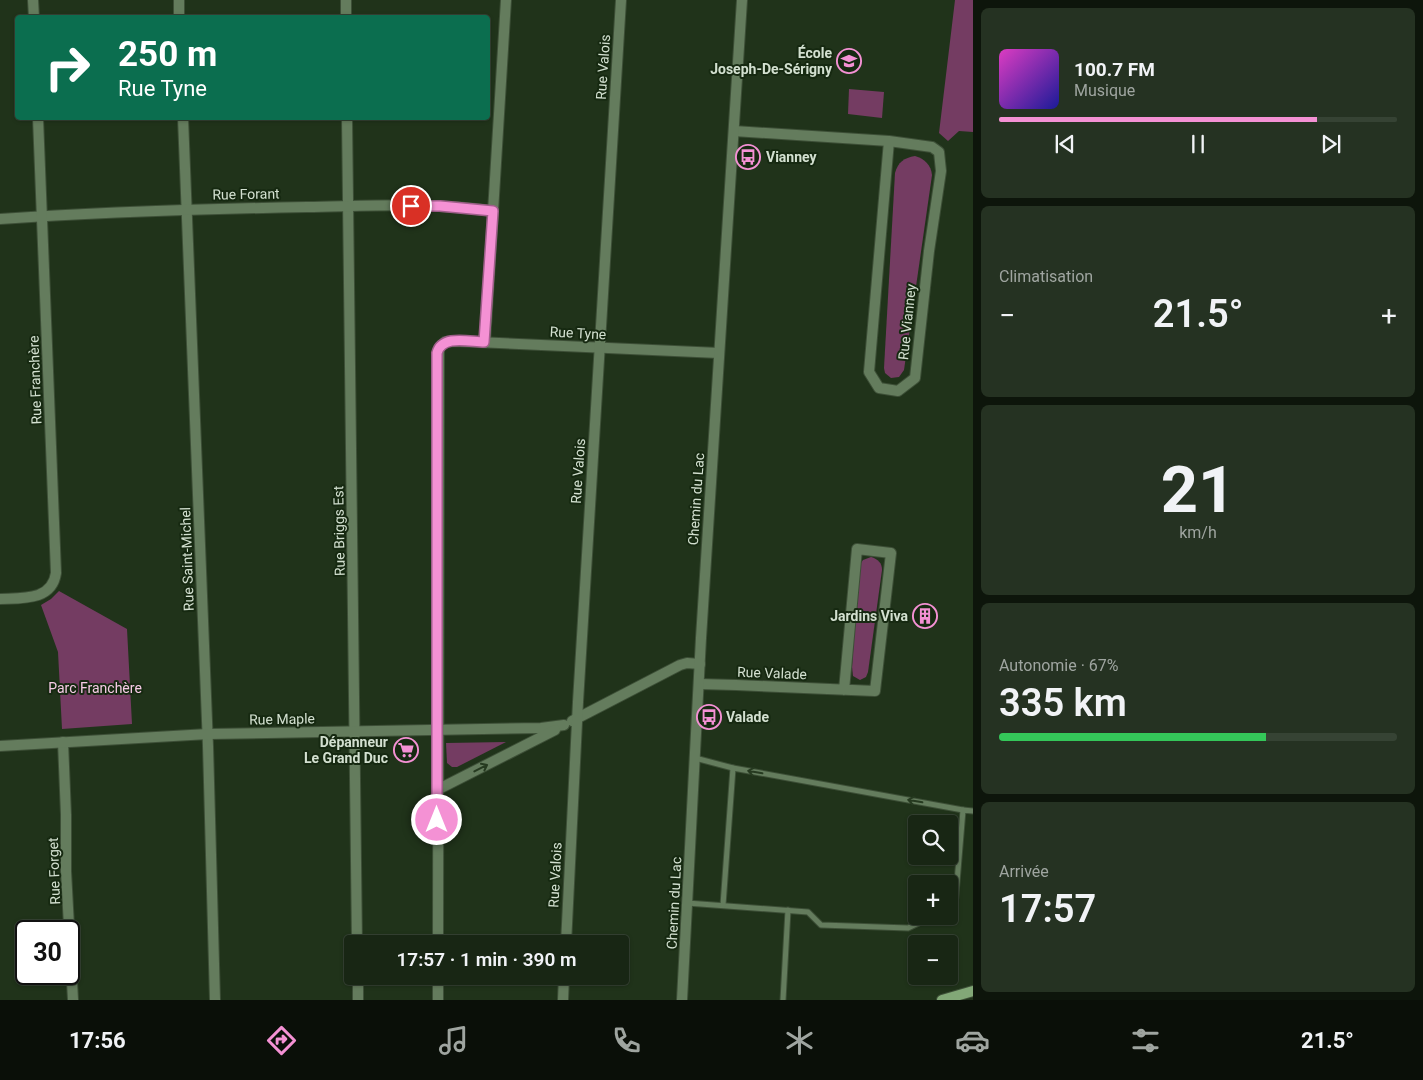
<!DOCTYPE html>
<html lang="fr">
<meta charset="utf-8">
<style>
:root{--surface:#182614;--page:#253222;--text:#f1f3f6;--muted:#9fa5a0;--line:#364334;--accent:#f491d4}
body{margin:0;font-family:Roboto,sans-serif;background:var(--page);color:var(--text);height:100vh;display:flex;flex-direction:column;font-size:19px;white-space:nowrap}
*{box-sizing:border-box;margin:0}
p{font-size:16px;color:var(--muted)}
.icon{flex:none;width:28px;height:28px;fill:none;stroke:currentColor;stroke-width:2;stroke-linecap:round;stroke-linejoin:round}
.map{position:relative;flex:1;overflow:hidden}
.side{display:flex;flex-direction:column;gap:8px;padding:8px;background:#0d150b;width:450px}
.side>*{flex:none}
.top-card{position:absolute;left:15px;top:15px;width:475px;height:105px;border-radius:5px;box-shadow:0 1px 4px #0004,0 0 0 1px var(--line);background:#0b6e4f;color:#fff;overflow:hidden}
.tools{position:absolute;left:908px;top:815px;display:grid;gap:10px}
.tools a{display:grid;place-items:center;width:50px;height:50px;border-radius:5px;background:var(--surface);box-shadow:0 1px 4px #0004,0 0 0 1px var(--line);font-size:25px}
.speed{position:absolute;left:15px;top:920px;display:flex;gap:10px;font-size:25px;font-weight:700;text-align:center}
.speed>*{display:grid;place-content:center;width:65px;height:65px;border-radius:50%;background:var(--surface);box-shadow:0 1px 4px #0004,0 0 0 1px var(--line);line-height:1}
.speed .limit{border:2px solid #111;border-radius:8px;background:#fff;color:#111}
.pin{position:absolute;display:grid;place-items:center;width:42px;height:42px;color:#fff;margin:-21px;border:2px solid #fff;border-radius:50%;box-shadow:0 1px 5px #0007}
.me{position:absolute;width:55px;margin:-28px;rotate:0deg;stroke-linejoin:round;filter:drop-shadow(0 0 4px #0008)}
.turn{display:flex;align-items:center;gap:18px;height:105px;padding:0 20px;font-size:22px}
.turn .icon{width:65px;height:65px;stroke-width:2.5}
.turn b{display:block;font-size:35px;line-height:42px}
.big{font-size:38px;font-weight:600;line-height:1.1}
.side .widget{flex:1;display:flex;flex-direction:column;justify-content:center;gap:8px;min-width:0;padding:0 18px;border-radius:8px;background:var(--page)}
.side .dial{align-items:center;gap:0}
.dial b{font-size:65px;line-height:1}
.song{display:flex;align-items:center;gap:15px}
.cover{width:60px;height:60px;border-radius:8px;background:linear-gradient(135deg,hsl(310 70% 55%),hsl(240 70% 35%))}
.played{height:5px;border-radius:2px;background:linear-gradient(90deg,var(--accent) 80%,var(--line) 80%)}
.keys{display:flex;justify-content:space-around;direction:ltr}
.heat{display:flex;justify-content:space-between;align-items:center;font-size:28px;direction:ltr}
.charge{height:8px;border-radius:4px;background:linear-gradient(90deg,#34c759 67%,var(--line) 0)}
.trip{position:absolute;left:344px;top:935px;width:285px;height:50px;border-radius:5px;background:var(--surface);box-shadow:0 1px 4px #0004,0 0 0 1px var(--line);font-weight:600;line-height:50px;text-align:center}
.dock{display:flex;height:80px;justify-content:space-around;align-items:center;background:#0a0f08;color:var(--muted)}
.dock .icon{width:35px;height:35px}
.dock .current{color:var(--accent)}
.dock b{font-size:22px;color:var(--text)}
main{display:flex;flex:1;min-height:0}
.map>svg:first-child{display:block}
.green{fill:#743c62}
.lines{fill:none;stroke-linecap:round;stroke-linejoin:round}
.lane-casing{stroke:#3d4f37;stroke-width:7}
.street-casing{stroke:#3d4f37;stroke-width:12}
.secondary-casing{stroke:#3d4f37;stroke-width:12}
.lane{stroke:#647c5d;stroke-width:5}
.street{stroke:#647c5d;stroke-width:10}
.secondary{stroke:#82a877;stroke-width:10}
.oneway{stroke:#263a20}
.route-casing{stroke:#9f5e8a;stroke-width:12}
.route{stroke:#f491d4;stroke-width:9}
.labels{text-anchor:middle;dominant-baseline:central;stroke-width:4;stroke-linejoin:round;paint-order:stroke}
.poi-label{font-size:14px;font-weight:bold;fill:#d3e0d0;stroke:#162911;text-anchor:end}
.street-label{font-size:14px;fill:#d3e0d0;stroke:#162911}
.park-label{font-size:14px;fill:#f6cbe6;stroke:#162911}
</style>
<main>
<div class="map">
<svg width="973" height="1000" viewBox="0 0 973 1000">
<rect width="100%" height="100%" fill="#20331a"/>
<!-- green -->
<g class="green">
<polygon points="955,0 973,0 973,132 959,131 948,141 939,133"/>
<polygon points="849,89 884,92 882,118 848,114"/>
<path d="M915,156C925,159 931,165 932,175L904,370L899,377L891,378L885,373L884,368L895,173C898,162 904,158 915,156Z"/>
<path d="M871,557C878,559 882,563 882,570L868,672L866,677L860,680L853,676L852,667L859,566L863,560Z"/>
<polygon points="59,591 127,629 132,724 62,729 58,652 41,605 51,599"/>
<polygon points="506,742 457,767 452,767 447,763 446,743"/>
</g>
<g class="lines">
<defs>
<g id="lane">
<polyline points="695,758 733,768 963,810"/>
<polyline points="687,903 808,912 821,925 908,928 929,918 954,918 963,810 973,811"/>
<polyline points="723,905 733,768"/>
<polyline points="783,1000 788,910"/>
</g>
<g id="street">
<polyline points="33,0 34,18"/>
<polyline points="179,0 179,18"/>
<polyline points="346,0 346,18"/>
<polyline points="183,118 208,746 215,1000"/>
<polyline points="347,118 357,944"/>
<polyline points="734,131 889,141 932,147 939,152 941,171 929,251 915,378 898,391 879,388 869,372 889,141"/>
<path d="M0,219C102,212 205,209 307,207C369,206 431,202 493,211"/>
<polyline points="485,342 506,0"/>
<path d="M0,599C22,598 52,601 56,573L38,118"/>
<polyline points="699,684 736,685 875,691 891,553 857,549 844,690"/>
<polyline points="572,721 680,665 687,663 700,664"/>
<polyline points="63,742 66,815 66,871 73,1000"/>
<polyline points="0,746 208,734 541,728 564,725"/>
<polyline points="437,790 555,730"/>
<polyline points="438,944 439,348 445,342 455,341 719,353"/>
<polyline points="566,944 578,702 621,0"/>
<polyline points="358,976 358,1000"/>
<polyline points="438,976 438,1000"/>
<polyline points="563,1000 564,976"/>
<polyline points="682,1000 701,638 742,0"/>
</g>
<polyline id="secondary" points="942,1000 973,991"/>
</defs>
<!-- lane casing -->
<use href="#lane" class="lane-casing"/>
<!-- street casing -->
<use href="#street" class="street-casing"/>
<!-- secondary casing -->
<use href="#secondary" class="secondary-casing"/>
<!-- lane -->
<use href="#lane" class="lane"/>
<!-- street -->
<use href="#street" class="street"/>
<!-- secondary -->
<use href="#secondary" class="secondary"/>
</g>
<!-- one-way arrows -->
<defs><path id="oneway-shaft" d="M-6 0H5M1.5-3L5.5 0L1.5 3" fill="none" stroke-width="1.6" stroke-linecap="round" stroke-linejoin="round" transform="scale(1.25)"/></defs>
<g class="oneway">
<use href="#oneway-shaft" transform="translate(481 768) rotate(-27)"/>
<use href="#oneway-shaft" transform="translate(755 772) rotate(-170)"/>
<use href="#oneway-shaft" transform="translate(915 801) rotate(-170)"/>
</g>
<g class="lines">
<defs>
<path id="route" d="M411,206H440L493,211L484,342C470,342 442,334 437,353V820"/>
</defs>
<!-- route casing -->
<use href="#route" class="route-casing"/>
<!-- route -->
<use href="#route" class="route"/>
</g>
<!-- icons -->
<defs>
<symbol id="school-ring" viewBox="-11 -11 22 22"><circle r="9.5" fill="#162911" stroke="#f491d4" stroke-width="1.5"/><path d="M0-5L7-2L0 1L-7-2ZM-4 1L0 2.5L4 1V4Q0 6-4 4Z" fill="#f491d4"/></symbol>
<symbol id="bus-ring" viewBox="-11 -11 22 22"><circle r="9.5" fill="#162911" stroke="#f491d4" stroke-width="1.5"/><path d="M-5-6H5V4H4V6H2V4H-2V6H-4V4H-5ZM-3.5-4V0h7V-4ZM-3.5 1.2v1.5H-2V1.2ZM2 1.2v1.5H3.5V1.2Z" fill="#f491d4"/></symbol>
<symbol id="building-ring" viewBox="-11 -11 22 22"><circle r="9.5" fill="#162911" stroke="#f491d4" stroke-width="1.5"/><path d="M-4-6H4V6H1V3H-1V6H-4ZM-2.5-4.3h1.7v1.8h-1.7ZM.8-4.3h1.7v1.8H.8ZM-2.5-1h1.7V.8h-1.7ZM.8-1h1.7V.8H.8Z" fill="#f491d4"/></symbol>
<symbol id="supermarket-ring" viewBox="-11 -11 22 22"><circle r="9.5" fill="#162911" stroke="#f491d4" stroke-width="1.5"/><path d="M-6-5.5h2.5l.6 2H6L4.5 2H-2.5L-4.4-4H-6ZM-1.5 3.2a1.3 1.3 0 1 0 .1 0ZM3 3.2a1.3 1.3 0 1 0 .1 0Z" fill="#f491d4"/></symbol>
</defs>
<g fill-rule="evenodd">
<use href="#school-ring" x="835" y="47" width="28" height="28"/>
<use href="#bus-ring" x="734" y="143" width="28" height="28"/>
<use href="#building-ring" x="911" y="602" width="28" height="28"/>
<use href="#bus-ring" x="695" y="703" width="28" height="28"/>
<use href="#supermarket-ring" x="392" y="736" width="28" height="28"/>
</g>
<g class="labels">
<!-- poi labels -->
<g class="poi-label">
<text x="832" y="53">École<tspan x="832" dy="16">Joseph-De-Sérigny</tspan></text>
<text x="766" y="157" text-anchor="start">Vianney</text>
<text x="908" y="616">Jardins Viva</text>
<text x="726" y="717" text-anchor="start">Valade</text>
<text x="388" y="742">Dépanneur<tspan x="388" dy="16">Le Grand Duc</tspan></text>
</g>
<!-- street labels -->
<g class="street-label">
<text transform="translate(603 67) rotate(-86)">Rue Valois</text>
<text transform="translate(246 194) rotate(-1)">Rue Forant</text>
<text transform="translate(907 322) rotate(-84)">Rue Vianney</text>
<text transform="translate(578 333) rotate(3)">Rue Tyne</text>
<text transform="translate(35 380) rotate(-92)">Rue Franchère</text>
<text transform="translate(578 471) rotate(-86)">Rue Valois</text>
<text transform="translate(696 499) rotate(-86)">Chemin du Lac</text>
<text transform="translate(339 531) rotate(-91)">Rue Briggs Est</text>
<text transform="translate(187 559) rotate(-92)">Rue Saint-Michel</text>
<text transform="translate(772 673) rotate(2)">Rue Valade</text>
<text transform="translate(282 719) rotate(-1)">Rue Maple</text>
<text transform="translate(54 871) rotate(-92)">Rue Forget</text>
<text transform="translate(555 875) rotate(-87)">Rue Valois</text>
<text transform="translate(674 903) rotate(-87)">Chemin du Lac</text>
</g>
<!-- park labels -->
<g class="park-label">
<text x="95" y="688">Parc Franchère</text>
</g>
</g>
</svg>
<div class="tools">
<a><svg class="icon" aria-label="search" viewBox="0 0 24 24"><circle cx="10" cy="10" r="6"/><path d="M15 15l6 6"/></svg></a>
<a>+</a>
<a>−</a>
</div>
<div class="speed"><div class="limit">30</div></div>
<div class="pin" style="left:411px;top:206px;background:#d93025"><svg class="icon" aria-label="arrive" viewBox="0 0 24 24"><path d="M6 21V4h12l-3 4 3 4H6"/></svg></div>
<svg class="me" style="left:437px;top:820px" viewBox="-20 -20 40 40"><circle r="17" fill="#f491d4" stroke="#fff" stroke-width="3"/><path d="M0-11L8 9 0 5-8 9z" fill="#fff"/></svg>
<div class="trip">17:57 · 1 min · 390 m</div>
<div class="top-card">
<div class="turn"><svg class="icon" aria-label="right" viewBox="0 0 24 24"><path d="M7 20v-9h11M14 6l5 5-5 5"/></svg><div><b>250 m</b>Rue Tyne</div></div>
</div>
</div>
<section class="side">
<div class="widget">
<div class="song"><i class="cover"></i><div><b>100.7 FM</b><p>Musique</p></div></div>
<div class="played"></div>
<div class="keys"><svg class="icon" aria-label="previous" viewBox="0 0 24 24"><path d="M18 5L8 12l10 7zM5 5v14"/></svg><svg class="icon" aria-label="pause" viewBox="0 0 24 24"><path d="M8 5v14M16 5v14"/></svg><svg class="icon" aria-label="next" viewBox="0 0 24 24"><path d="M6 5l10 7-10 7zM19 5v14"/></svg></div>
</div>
<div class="widget"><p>Climatisation</p>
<div class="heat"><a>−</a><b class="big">21.5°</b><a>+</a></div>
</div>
<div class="widget dial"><b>21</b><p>km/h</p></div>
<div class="widget"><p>Autonomie · 67%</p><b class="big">335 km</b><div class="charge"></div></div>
<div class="widget"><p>Arrivée</p><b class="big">17:57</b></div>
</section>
</main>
<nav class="dock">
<b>17:56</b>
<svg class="icon current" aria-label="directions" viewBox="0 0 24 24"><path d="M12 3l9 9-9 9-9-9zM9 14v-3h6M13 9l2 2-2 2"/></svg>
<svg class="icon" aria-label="music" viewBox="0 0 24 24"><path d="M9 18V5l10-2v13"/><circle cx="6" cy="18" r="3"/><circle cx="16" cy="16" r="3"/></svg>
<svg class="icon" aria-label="phone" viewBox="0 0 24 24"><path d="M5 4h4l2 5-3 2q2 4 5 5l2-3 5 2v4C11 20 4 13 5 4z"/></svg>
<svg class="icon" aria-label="climate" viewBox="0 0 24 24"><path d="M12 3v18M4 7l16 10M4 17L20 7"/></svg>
<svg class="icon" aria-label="car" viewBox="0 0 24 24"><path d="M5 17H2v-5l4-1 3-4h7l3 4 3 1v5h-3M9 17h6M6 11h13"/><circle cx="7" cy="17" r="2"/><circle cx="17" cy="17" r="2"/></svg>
<svg class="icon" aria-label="filters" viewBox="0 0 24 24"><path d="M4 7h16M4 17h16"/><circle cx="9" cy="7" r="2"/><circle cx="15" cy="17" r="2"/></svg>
<b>21.5°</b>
</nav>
